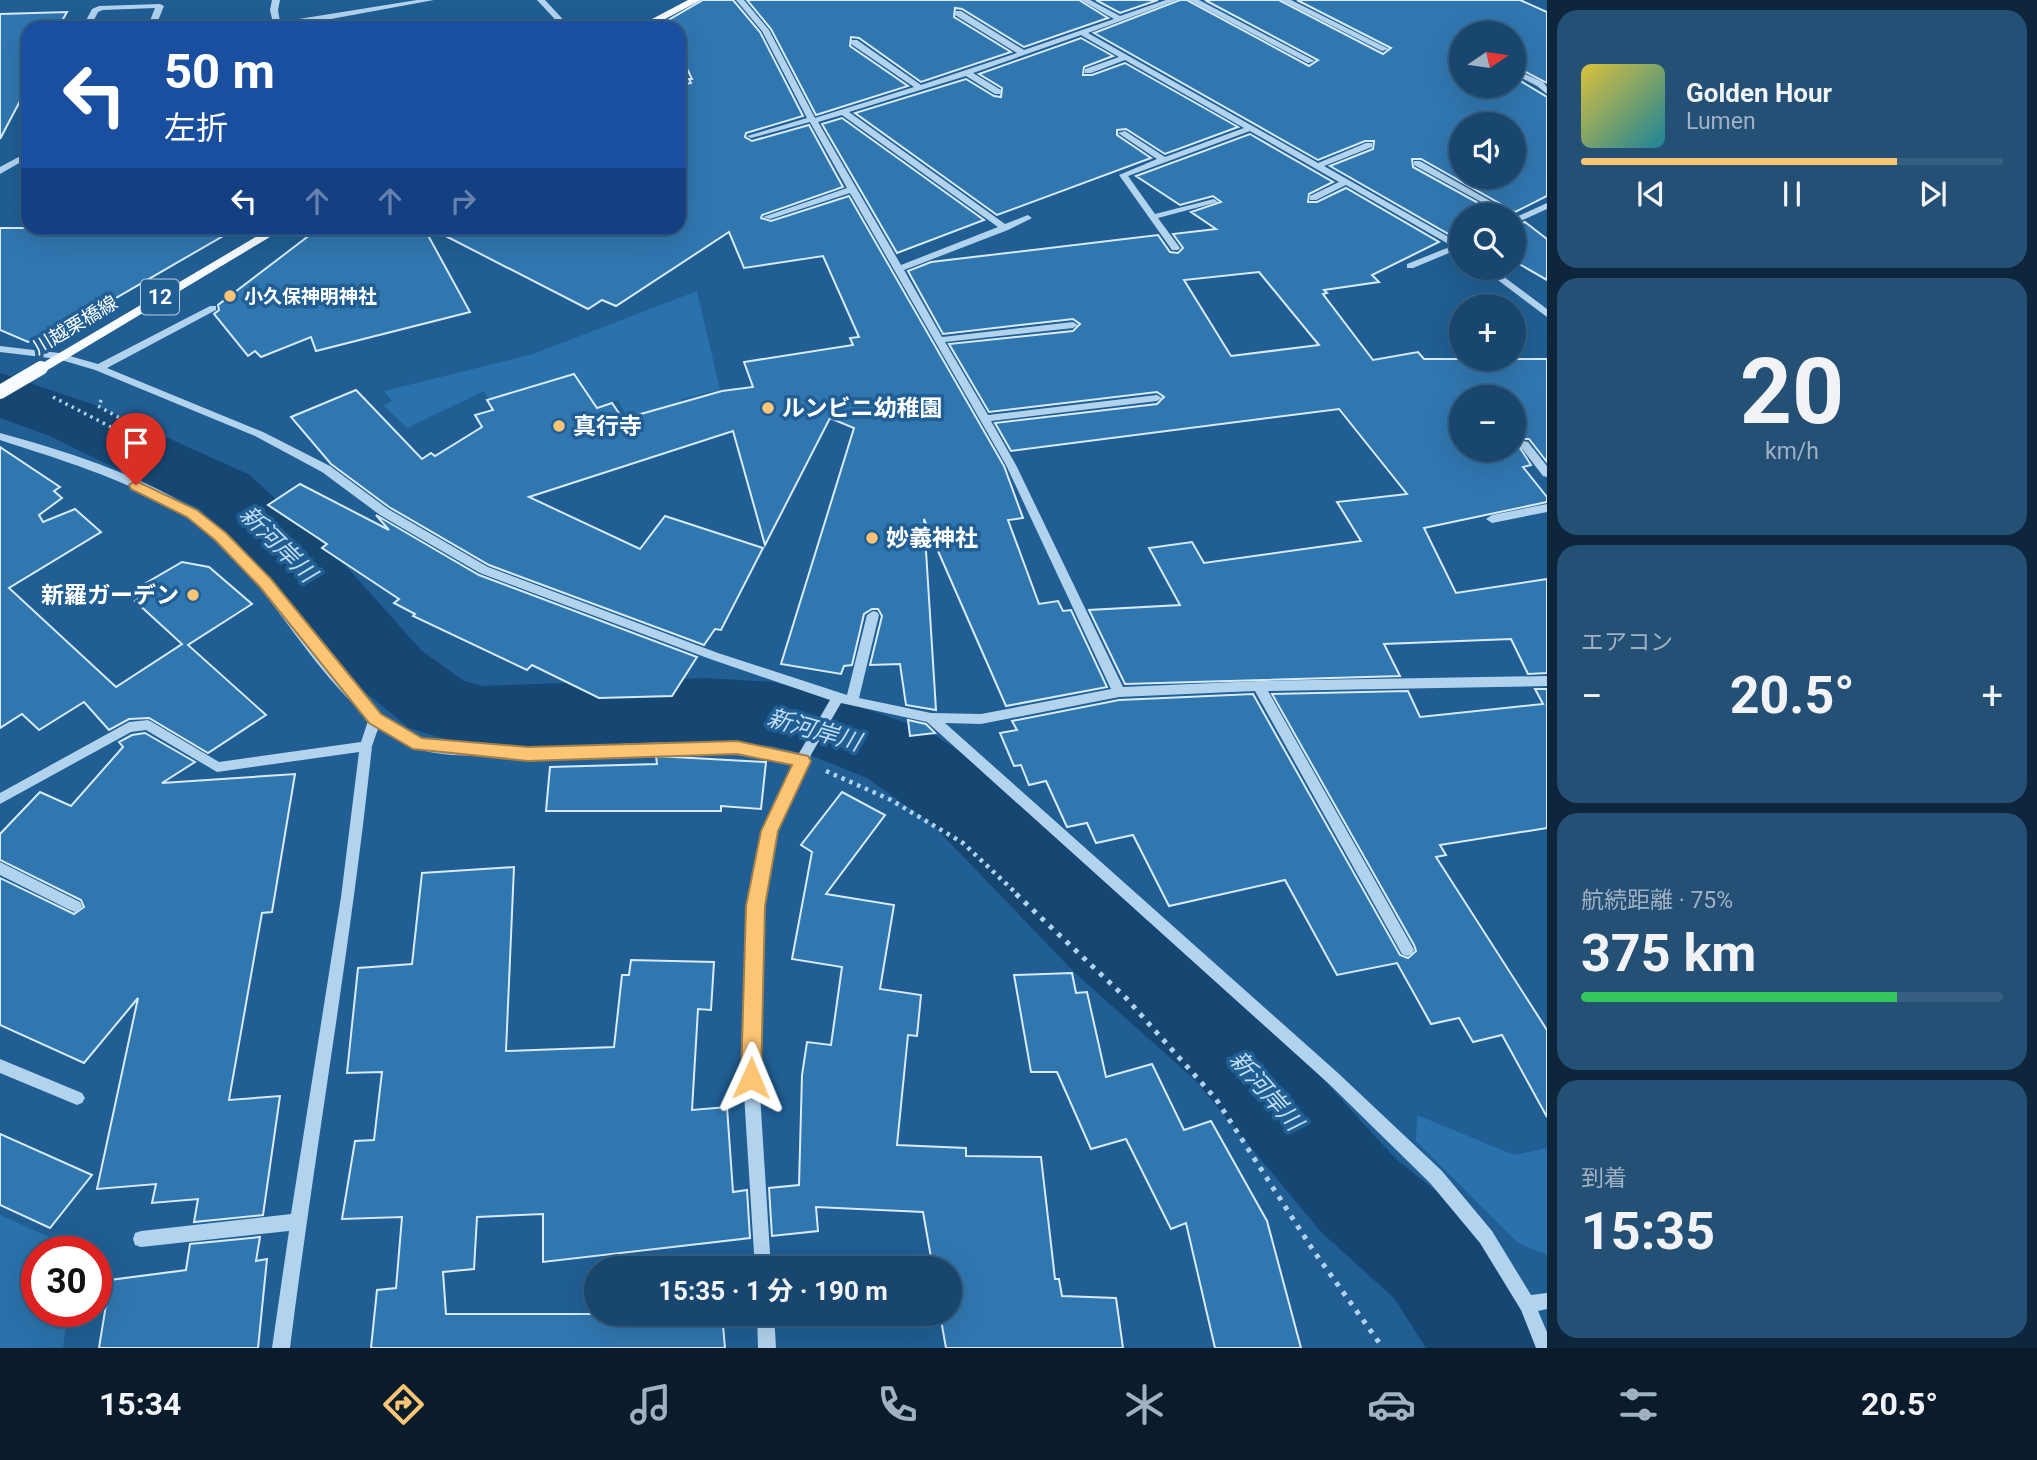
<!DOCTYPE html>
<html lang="ja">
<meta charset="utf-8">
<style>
:root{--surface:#18466e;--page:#255076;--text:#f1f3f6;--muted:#9fb1c2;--line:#365e81;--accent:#fbc573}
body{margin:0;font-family:Roboto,"Noto Sans JP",sans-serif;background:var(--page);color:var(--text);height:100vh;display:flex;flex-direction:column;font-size:26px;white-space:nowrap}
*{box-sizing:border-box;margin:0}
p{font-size:23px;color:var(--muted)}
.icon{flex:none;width:38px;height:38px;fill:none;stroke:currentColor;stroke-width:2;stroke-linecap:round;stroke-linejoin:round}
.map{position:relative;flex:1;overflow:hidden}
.details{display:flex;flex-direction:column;gap:10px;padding:10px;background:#0d263c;width:490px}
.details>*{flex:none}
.top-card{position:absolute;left:21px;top:21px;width:665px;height:214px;border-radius:21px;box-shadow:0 7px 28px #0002,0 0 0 2px var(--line);background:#1a4fa0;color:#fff;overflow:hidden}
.needle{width:46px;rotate:77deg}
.tools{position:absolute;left:1449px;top:21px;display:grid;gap:14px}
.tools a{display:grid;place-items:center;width:77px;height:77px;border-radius:50%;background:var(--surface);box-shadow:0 7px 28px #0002,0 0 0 2px var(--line);font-size:35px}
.speed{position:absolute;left:21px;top:1236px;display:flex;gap:14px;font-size:35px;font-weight:700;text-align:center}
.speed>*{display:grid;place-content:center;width:91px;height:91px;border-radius:50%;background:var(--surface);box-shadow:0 7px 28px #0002,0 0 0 2px var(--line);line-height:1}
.speed .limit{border:10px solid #d22;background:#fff;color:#111}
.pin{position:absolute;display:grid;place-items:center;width:60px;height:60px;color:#fff;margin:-72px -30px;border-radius:50% 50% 50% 0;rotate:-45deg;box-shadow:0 0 7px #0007}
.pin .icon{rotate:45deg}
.me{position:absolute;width:77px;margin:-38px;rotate:1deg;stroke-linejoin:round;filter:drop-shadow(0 0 5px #0008)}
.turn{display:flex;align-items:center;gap:24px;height:147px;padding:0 28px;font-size:32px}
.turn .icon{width:91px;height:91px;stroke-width:2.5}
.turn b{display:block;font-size:49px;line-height:60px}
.lanes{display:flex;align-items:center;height:66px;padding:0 28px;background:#0003;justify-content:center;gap:35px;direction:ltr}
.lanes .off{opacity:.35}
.big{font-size:52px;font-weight:700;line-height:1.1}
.details .card{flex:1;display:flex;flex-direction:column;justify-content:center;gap:10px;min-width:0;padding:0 24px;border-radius:21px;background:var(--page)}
.details .dial{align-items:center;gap:0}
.dial b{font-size:91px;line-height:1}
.song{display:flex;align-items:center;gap:21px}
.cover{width:84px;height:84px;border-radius:10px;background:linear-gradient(135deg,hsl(50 70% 55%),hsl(190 70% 35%))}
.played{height:7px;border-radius:4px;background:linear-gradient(90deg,var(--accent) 75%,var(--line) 75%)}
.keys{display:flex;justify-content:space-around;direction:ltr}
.heat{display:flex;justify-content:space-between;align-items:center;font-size:38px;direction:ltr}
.charge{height:10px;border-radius:5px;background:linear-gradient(90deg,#34c759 75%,var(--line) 0)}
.trip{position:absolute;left:584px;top:1256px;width:378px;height:70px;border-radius:35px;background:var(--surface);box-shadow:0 7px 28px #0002,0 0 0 2px var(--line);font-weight:700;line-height:70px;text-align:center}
.menu{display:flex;height:112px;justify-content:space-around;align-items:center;background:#0a1c2c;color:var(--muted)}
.menu .icon{width:49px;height:49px}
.menu .current{color:var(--accent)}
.menu b{font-size:32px;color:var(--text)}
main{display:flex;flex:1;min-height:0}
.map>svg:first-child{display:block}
.green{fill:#2a72ab}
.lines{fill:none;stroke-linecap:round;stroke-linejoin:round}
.river{fill:#164772;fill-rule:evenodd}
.building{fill:#3077b0;stroke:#d8ebfa;stroke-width:2;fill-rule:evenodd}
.path-far2{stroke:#b2d3ee;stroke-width:3.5;stroke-dasharray:2.5 4.5;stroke-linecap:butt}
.path-far1{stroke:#b2d3ee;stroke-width:4.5;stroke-dasharray:3.5 5;stroke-linecap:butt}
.path{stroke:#b2d3ee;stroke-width:5;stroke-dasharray:4.5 7;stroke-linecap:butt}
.minor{fill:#b2d3ee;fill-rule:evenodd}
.major{fill:#f9fcff;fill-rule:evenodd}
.major-bridge{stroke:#f9fcff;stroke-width:14}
.route{fill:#fbc573;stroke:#a3804b;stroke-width:2}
.poi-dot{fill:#fbc573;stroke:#205e93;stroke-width:2.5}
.labels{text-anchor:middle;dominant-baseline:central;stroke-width:7;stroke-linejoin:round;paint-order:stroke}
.far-poi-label{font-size:19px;font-weight:bold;fill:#fff;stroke:#205e93;text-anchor:start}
.far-street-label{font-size:19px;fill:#fff;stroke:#205e93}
.shield{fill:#205e93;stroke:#bccfdf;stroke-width:2}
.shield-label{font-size:21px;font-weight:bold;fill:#fff}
.poi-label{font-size:23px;font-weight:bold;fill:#fff;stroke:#205e93;text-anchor:start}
.water-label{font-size:24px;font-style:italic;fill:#bfddf4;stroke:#205e93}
</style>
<main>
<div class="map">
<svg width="1547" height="1348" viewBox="0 0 1547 1348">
<rect width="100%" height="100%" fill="#205e93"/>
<!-- green -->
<g class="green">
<polygon points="697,291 720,390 681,399 683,405 628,419 618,400 597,406 575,373 488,399 484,391 407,428 384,406 392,401 384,391 533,354"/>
<polygon points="1417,1115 1514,1155 1547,1148 1547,1255 1518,1243 1416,1141"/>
<polygon points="0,1215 76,1249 37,1251 37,1311 68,1311 63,1348 0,1348"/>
</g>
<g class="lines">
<!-- river -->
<polygon class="river" points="0,373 95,405 250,475 345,565 421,650 464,681 482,686 706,678 773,682 831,697 927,730 994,774 1141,915 1265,1016 1395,1158 1472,1220 1521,1291 1537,1331 1540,1348 1426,1348 1394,1298 1321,1232 1195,1080 1075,973 932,824 867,778 815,757 773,746 706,742 482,750 409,728 365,692 291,603 200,509 47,435 0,418"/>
</g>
<!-- building -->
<g class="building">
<polygon points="703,0 733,0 760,32 803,116 746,133 745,137 752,141 809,125 843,187 762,215 761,218 771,221 849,196 1004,466 1023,518 1008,520 1039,604 1058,601 1063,611 1071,610 1107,687 1006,706 924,519 936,710 906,705 900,664 870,665 882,616 878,609 872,609 864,614 852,665 844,666 841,674 781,664 854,428 830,418 765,545 733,431 529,497 640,549 665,516 763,548 721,630 715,629 704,645 489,565 389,507 331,464 291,417 356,390 422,459 431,453 435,456 482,427 475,415 493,410 487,400 574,374 597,408 612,403 623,419 722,391 753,387 744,362 853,345 850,338 859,337 823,256 744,268 729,232 616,306 602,300 588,309 430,228 679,228 679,85 691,83 689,79 692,79 679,52 679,28 668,28 665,22"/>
<polygon points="747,0 1079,0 1108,18 1024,47 962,9 955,8 954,17 1011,52 921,82 859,38 851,37 850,46 908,86 816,115 771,29"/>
<polygon points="1096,0 1158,0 1120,13"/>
<path d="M1180,0H1187L1309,66L1318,60L1205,0H1279L1383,54L1391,48L1297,0H1520L1547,12V83L1514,66V33H1461V86H1514V77L1547,97V196L1515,212L1421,159H1412L1413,167L1500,215H1461V231L1452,236L1330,166L1373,149L1374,141H1365L1318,160L1094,33ZM1461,124H1514V177H1461Z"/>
<polygon points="67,12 58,28 28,28 28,86 0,139 0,14"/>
<polygon points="1081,38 1113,56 1084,67 1083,75 1092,75 1125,63 1238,127 1165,154 1126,129 1117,130 1117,135 1151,158 997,215 855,113 966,79 994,96 1001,97 1002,88 979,74"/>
<polygon points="842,118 984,220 897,253 822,124"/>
<path d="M1250,134L1333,182L1309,194L1308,202H1317L1346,188L1439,242L1372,275L1379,282L1324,290L1327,293L1323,294L1373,360L1418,352L1424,359H1547V462L1529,439H1519L1517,443L1531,465L1523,467L1547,497V502L1424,528L1456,593L1547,579V673L1528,674L1511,639L1384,644L1400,676L1125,684L1089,610L1180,605L1149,548L1192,542L1204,563L1361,541L1337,502L1407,494L1339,409L1011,451L995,423L1157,404L1164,397L1157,392L989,412L949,344L1073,331L1080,324L1073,319L943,334L908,271L931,262L1158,235L1170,252L1178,253L1183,248L1173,234L1216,229L1191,212L1221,202L1213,196L1180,205L1136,176ZM1259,272L1319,345L1231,356L1184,280ZM1461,397H1514V450H1461Z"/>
<polygon points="1525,222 1547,239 1547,280 1514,261 1514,227"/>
<polygon points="0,228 237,228 38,343 32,340 28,342 0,330"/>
<polygon points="319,228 424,228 470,312 316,351 311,337 261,357 255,351 248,356 214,314 219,310 218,305"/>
<polygon points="0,447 60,487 54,491 62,498 39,515 43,522 75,509 101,532 9,588 116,687 182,644 135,601 148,592 141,586 182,562 209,567 252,604 188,645 266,715 208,753 149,718 129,719 109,730 84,702 39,730 22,714 0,728"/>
<polygon points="300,484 389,530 376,515 479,575 697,657 672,696 599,698 532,665 527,670 413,616 415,614 394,603 399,599 322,548 327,544 268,505"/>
<polygon points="1535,689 1547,689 1547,828 1440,845 1446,855 1436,857 1547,1030 1547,1117 1502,1035 1473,1042 1459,1018 1431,1024 1397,963 1337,975 1285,880 1169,906 1133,835 1096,843 1087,823 1067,827 1046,781 1029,785 1021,765 1014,766 1000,733 1017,730 1012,721 1119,700 1253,694 1400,955 1408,958 1416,951 1414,945 1272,694 1408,691 1420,717 1543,704"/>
<polygon points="908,720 926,724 935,733 910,736"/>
<polygon points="145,733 195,762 162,783 295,774 272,912 262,913 229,1100 280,1096 263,1215 194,1222 198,1199 152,1203 156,1184 97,1189 138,998 84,1063 0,1025 0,878 74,914 84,907 81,900 0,860 0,834 40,792 71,806 123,747 119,742 132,735"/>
<polygon points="656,756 766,762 761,809 721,806 721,811 546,811 550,767 657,764"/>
<polygon points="842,792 885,815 826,894 894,905 880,989 921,995 917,1036 908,1035 897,1145 966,1148 966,1156 1041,1157 1055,1279 1059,1279 1062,1296 1116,1298 1123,1348 946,1348 940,1314 950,1314 950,1269 933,1269 923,1212 816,1207 818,1231 772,1236 769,1188 799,1185 802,1075 807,1042 831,1045 842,967 792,959 812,852 801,845"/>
<polygon points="514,867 506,1051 614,1047 622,975 629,975 631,960 714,962 711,1010 698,1009 692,1110 727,1107 733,1192 747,1190 750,1238 543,1262 543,1214 477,1217 474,1269 443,1272 446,1314 722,1314 725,1348 371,1348 377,1290 396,1288 402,1217 342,1219 355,1141 374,1140 382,1072 347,1073 358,968 412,964 422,873"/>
<polygon points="1072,973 1076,993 1087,992 1106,1077 1152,1064 1184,1130 1211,1121 1267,1221 1301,1348 1215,1348 1186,1223 1171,1229 1126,1139 1091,1149 1057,1072 1031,1072 1014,975"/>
<polygon points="0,1134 92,1175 50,1228 0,1205"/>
<polygon points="260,1237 256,1261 267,1259 258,1348 99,1348 110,1280 186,1270 190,1244"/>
</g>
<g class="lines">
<!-- path-far2 -->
<polyline class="path-far2" points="53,397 138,441 147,433 98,406 103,397"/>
<!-- path-far1 -->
<polyline class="path-far1" points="826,771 891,800 963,843 1018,895"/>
<!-- path -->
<polyline class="path" points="1016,894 1126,998 1216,1099 1313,1250 1383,1348"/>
<!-- minor -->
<g class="minor">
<polygon points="272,0 280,0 278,10 280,22 417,0 434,0 282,28 167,28 171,26 273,23 270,10"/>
<polygon points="537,0 545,0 571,28 563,28"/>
<path d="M736,0H744L769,30L815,118L914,87L851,44V40H857L921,85L1017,53L955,15V11H961L1024,50L1114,19L1081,0H1090L1120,16L1166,0H1177L1088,33L1318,163L1366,143H1372V147L1324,166L1461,244V248L1413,268H1407V264L1452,246L1346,185L1316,200H1310V196L1339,182L1250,131L1128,176L1155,214L1214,199L1218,202L1158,218L1180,248L1178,250H1172L1119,175L1157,159L1118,133L1125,131L1165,157L1244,128L1125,60L1091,73H1085V69L1119,57L1081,35L973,73L1001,90V94H995L966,76L849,112L1005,224L1028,215L1032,218L1008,230L904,270L942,337L1073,322L1078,325L1073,328L945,342L988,415L1157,395L1162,398L1157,401L991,421L1016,465L1123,687L1259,681L1547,676V686L1268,691L1412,946L1414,950L1412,954L1407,956L1402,954L1255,691L1119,697L981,724L945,723L1338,1073L1442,1171L1492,1231L1531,1295L1547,1293V1309L1538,1311L1547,1332V1348H1536L1521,1310L1480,1243L1430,1183L1328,1083L927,722L841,703L812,753L776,831L762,906L759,1078L771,1269H755L743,1078L748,906L762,831L793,764C757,756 720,752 682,753C616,753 550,759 484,756C462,755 437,756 415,748C402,743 390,735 379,726L372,746C351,947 315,1147 290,1348H272L289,1231L141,1247L135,1245L133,1239L135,1233L141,1231L291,1214L341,897L359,752L217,772L146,730L131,732L0,804V793L129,722L148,720L152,722L219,762L361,742L369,718C319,676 282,611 239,562C177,493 85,468 0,440V433C72,453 171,483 226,535C275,581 309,640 355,689C375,709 396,730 422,740C446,749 477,746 502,747C576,750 650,738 724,744C749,746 773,750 798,755L830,700L710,659L480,573L380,515L322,472L255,436L95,370L58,359L0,352V346L59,353L98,364L210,306H216V310L107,368L263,432L330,466L388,509L488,567L718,653L847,695L867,615L873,611L877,612L879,615L859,698L931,713L981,714L1111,689L1006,465L850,193L770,219L763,217L847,188L810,122L751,138L747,136L807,118L762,31ZM842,115L998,227L901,265L818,122Z"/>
<polygon points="1189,0 1199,0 1315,61 1308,63"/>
<polygon points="1281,0 1291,0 1389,49 1382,51"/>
<polygon points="160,4 164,6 155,28 147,28 155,8 103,10 98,12 90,28 82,28 92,9 99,6"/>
<polygon points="1514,69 1543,82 1547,87 1547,94 1537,86 1514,74"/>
<polygon points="25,111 28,111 28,129 20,122"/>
<polygon points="28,152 28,158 0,174 0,167"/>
<polygon points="1414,161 1420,161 1515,215 1514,217 1514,215 1505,215 1414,165"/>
<polygon points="1547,203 1547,209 1514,224 1514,218"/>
<polygon points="1482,268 1492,268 1547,309 1547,317"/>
<polygon points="1524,441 1528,442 1547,466 1547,477 1543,476 1520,446 1519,444 1520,442"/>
<polygon points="1547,504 1547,512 1492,523 1486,519 1492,515"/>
<polygon points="0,862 80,902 82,906 80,910 75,912 70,910 0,875"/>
<polygon points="0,1059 82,1093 85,1098 82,1103 77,1105 0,1073"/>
<polygon points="757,1314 774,1314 776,1348 758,1348"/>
</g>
<!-- major -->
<g class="major">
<polygon points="688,0 701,0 648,28 635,28"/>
<polygon points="271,228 285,228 46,371 41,372 34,368"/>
</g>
<!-- major-bridge -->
<polyline class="major-bridge" points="0,392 41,368"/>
</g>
<!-- route -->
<polygon class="route" points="136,481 197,510 226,533 271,579 381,714 422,738 528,747 737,741 808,756 811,761 778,831 765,906 761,1078 758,1085 751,1088 744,1085 741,1078 746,906 761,831 792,765 737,754 528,761 413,749 369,723 260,587 215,540 187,517 131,489 129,485"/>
<!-- markers -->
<g class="poi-dot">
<circle cx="230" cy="296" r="7"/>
<circle cx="768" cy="408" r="7"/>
<circle cx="559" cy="426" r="7"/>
<circle cx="872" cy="538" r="7"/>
<circle cx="193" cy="595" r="7"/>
</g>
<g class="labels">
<!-- far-poi labels -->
<g class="far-poi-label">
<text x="244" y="296">小久保神明神社</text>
</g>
<!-- far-street labels -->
<g class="far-street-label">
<text transform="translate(75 325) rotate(-31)">川越栗橋線</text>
</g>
<!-- shield labels -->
<rect class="shield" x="141" y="279.5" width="38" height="35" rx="5"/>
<g class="shield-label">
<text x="160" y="297">12</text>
</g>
<!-- poi labels -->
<g class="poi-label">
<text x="782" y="408">ルンビニ幼稚園</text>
<text x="573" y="426">真行寺</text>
<text x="886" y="538">妙義神社</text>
<text x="179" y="595" text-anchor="end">新羅ガーデン</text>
</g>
<!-- water labels -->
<g class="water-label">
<text transform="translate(278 544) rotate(45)">新河岸川</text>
<text transform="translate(814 730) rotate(16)">新河岸川</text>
<text transform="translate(1266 1091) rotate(49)">新河岸川</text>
</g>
</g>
</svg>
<div class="tools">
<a><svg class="needle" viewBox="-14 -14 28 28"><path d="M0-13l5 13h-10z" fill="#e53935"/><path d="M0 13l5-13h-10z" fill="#9fb1c2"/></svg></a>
<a><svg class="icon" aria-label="sound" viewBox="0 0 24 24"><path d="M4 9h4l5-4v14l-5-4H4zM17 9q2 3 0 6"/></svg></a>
<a><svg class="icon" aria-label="search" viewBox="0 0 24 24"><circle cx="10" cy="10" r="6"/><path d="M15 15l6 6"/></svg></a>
<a>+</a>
<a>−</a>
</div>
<div class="speed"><div class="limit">30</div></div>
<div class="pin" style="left:136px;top:485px;background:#d93025"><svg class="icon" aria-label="arrive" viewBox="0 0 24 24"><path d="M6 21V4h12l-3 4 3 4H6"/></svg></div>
<svg class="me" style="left:751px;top:1078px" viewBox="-20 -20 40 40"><path d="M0-17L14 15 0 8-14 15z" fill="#fbc573" stroke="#fff" stroke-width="4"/></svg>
<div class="trip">15:35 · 1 分 · 190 m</div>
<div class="top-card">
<div class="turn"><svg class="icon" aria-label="left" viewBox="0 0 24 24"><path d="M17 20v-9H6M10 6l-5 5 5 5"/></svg><div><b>50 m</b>左折</div></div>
<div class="lanes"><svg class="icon" aria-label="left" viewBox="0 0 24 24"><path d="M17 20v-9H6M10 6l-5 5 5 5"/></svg><svg class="icon off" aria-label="ahead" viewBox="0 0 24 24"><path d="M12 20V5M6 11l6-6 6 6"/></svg><svg class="icon off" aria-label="ahead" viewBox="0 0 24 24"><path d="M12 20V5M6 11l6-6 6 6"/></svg><svg class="icon off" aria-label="right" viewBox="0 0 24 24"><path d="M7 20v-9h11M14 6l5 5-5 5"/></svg></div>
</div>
</div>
<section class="details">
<div class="card">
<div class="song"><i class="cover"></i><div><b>Golden Hour</b><p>Lumen</p></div></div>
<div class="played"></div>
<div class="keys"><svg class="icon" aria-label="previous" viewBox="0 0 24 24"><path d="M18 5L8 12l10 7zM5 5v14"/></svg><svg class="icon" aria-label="pause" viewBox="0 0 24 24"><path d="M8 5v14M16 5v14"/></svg><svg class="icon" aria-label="next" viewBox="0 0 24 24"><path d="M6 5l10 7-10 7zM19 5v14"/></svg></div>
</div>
<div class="card dial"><b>20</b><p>km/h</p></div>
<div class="card"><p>エアコン</p>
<div class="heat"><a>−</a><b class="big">20.5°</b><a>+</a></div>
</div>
<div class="card"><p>航続距離 · 75%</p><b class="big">375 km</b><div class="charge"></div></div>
<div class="card"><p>到着</p><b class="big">15:35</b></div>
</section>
</main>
<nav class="menu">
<b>15:34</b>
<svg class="icon current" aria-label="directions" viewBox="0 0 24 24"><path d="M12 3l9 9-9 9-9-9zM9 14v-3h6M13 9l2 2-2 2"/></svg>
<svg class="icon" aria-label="music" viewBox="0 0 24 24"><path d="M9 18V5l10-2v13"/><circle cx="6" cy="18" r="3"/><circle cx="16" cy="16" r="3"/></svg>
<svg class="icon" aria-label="phone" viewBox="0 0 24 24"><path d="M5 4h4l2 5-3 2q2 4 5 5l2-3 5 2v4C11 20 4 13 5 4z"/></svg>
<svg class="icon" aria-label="climate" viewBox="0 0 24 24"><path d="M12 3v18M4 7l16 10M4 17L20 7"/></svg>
<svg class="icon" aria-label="car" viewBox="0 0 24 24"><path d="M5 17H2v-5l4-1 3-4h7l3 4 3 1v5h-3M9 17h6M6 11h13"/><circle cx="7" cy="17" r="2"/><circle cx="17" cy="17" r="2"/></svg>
<svg class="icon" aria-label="filters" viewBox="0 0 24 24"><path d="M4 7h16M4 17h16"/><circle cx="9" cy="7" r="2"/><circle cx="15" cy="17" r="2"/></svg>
<b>20.5°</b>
</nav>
